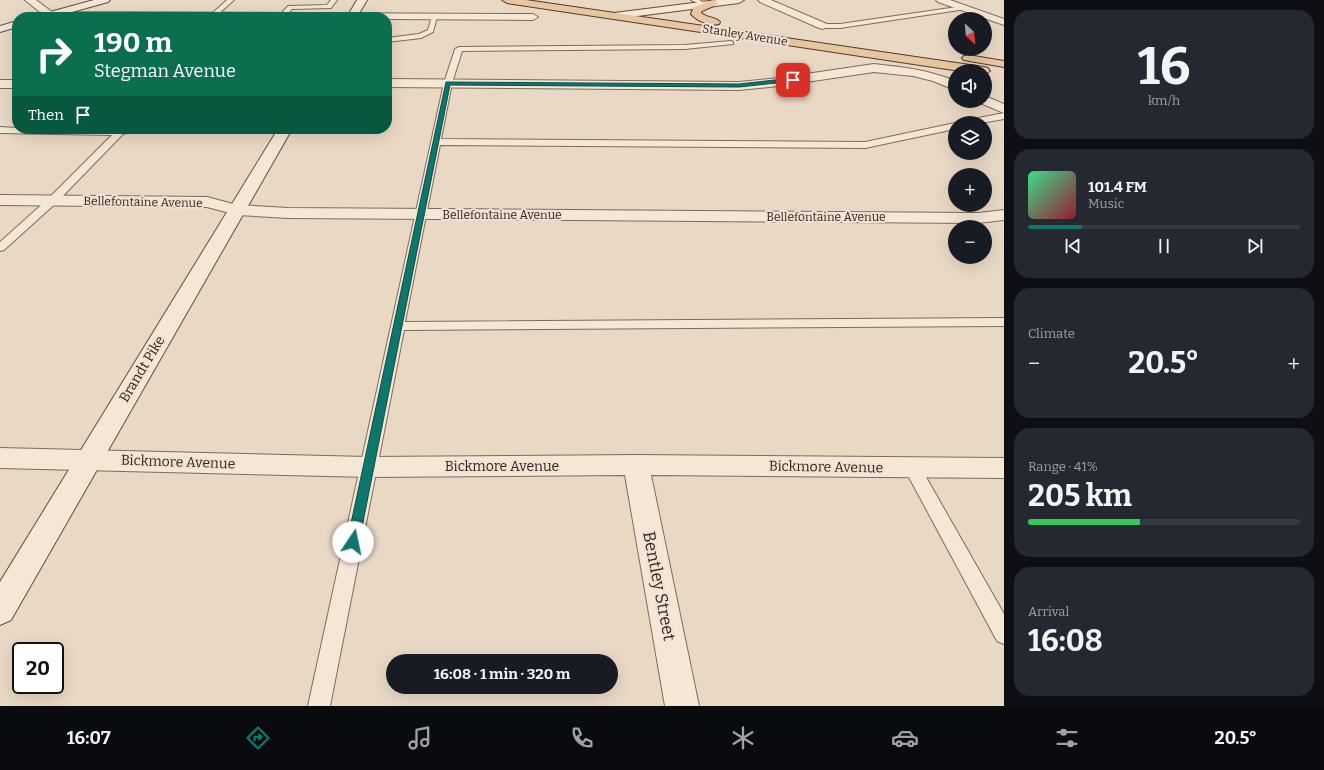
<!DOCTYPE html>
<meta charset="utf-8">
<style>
:root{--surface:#171b24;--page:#242831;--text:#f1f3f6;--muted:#9ea1a6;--line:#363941;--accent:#0f766e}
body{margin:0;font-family:Bitter,serif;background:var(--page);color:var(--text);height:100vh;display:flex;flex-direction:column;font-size:15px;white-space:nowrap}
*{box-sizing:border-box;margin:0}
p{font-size:13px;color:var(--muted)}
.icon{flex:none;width:22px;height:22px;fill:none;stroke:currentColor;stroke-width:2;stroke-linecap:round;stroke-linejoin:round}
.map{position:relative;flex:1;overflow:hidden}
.side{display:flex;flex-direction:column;gap:10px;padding:10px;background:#0d0f14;width:320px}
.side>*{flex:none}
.banner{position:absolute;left:12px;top:12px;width:380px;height:122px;border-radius:16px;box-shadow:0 4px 16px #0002;background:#0b6e4f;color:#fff;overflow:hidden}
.needle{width:26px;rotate:154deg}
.fabs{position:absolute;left:948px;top:12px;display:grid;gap:8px}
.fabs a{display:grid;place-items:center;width:44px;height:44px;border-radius:50%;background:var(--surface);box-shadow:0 4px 16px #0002;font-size:20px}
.speed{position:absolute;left:12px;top:642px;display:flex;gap:8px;font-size:20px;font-weight:700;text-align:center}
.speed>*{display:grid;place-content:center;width:52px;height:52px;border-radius:50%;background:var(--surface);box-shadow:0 4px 16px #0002;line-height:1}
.speed .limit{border:2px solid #111;border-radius:6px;background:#fff;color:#111}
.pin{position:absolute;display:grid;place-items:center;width:34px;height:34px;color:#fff;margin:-17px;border-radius:8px;box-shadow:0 2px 6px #0006}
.me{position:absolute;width:44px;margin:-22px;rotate:11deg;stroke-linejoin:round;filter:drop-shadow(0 0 3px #0008)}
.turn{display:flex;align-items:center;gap:14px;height:84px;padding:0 16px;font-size:18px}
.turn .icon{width:52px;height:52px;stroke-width:2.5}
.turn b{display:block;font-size:28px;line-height:34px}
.then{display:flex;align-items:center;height:38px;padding:0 16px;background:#0003;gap:8px;font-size:15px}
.big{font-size:30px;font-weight:700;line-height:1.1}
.side .widget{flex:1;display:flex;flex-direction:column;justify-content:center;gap:6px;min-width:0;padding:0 14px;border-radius:16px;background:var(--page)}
.side .dial{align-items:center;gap:0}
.dial b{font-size:52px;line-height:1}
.song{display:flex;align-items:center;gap:12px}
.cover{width:48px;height:48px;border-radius:6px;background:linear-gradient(135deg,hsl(150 70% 55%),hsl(350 70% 35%))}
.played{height:4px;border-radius:2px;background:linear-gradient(90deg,var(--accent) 20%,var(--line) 20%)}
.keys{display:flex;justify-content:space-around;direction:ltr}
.heat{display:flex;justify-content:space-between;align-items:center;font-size:22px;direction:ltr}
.charge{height:6px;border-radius:3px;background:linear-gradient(90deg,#34c759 41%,var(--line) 0)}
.trip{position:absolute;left:386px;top:654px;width:232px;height:40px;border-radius:20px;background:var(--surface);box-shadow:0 4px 16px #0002;font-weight:700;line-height:40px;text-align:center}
.tabs{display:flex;height:64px;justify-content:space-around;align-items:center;background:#090b0e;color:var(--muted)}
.tabs .icon{width:28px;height:28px}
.tabs .selected{color:var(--accent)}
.tabs b{font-size:18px;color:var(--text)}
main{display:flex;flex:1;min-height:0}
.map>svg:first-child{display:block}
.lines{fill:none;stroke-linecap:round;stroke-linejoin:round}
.lane-casing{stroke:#816a5c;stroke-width:2}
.street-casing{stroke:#816a5c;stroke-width:2}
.secondary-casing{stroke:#634c40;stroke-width:2}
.primary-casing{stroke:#503a30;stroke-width:2}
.lane{fill:#f5e7d6;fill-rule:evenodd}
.street{fill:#f5e7d6;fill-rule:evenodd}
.secondary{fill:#f5e7d6;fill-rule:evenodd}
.primary{fill:#e8c6a0;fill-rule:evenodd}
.route{fill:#0f766e;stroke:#0a4d48}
.labels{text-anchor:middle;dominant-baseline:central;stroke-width:4;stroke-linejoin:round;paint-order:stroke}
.far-street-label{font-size:12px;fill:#33251f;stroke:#f1e3d3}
.street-label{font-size:14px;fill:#33251f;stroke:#f1e3d3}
.near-street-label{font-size:17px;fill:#33251f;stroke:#f1e3d3}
</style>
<main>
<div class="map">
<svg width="1004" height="706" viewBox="0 0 1004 706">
<rect width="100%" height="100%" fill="#e9d8c4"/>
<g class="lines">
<defs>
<g id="lane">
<polygon points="227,0 234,0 215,17 208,17"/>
<polygon points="331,0 337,0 331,8 292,9 285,17 279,16 288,6 327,5"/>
<polygon points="691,0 699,0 707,4 702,5"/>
<polygon points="964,6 966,7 966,9 840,28 823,28 820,26 823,24 840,24"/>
<polygon points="432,16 437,17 433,32 421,38 387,42 387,38 419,34 428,30"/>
<polygon points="731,41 733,42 733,44 685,49 462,51 452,83 441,139 865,142 955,123 955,129 865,148 440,145 405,322 1004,318 1004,326 404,330 330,706 308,706 444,83 455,49 459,47 685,45"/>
<polygon points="1004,113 1004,119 981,123 964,123 968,120"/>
<polygon points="0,127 17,128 17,129 135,129 134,131 123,134 56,203 4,250 0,251 0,242 48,199 112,135 0,133"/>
<polygon points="912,461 918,463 1004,614 1004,644 997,641 904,468 906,463"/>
</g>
<g id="street">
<polygon points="25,0 36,0 52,12 533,14 538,17 533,20 387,19 387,17 46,17"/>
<polygon points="758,0 771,0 827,24 828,26 823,29 819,28 760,2"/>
<polygon points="936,0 950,0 1004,19 1004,25 938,2"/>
<path d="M874,64C902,67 929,70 955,81V90L933,81L913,76L874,72L779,86L739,90L387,87V79L739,82L779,78Z"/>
<rect x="0" y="80" width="17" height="8"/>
<polygon points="985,96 1004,104 1004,113 980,103 979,101 985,101"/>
<polygon points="0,195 207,197 237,205 288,208 978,213 1004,210 1004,220 978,223 288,218 237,215 207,207 0,205"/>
<polygon points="0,448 368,457 636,455 1004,458 1004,478 651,475 699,706 665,706 625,475 368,477 0,468"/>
</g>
<g id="secondary">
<polygon points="94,0 110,0 108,2 54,17 38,17 39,15"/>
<polygon points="357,0 367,0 357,17 347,17"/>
<polygon points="717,0 744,0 739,3 614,19 609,16 614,13"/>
<polygon points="17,21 17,27 0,32 0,26"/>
<polygon points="278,129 292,129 11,620 0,625 0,582"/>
</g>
<g id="primary">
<polygon points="502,0 526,0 984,67 988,68 990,71 985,74 985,71 960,71 507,3"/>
<path d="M713,0L718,3L716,5L702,11L701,13C707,18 716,17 720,22L719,24C710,26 697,21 691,14L694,7Z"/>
<polygon points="968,55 1004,61 1004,67 964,60 962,58 964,56"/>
</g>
</defs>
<!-- lane casing -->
<use href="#lane" class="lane-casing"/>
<!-- street casing -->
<use href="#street" class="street-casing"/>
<!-- secondary casing -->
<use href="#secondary" class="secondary-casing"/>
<!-- primary casing -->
<use href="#primary" class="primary-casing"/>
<!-- lane -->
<use href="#lane" class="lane"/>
<!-- street -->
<use href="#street" class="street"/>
<!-- secondary -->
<use href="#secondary" class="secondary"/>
<!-- primary -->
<use href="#primary" class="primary"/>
</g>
<!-- route -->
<polygon class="route" points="793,78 796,80 795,81 739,87 450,85 359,542 357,545 353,547 348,545 347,542 446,82 739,84"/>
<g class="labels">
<!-- far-street labels -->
<g class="far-street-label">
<text transform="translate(745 35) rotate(9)">Stanley Avenue</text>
<text transform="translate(143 202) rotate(1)">Bellefontaine Avenue</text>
<text x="502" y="215">Bellefontaine Avenue</text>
<text x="826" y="217">Bellefontaine Avenue</text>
</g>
<!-- street labels -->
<g class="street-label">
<text transform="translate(142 369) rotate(-59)">Brandt Pike</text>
<text transform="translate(178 462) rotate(2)">Bickmore Avenue</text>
<text x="502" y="466">Bickmore Avenue</text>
<text transform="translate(826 467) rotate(1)">Bickmore Avenue</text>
</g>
<!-- near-street labels -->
<g class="near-street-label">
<text transform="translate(659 586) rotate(79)">Bentley Street</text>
</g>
</g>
</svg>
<div class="fabs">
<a><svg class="needle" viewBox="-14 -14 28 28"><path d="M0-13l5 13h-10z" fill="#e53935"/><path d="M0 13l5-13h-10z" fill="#9ea1a6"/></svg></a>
<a><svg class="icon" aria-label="sound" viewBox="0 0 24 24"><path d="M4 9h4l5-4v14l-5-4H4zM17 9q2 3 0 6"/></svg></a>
<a><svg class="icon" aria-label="layers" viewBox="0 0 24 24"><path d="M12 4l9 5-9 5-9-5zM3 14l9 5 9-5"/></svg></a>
<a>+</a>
<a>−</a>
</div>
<div class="speed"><div class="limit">20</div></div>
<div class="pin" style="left:793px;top:80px;background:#d93025"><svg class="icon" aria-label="arrive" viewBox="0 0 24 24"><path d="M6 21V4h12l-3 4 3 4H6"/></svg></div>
<svg class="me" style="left:353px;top:542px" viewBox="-20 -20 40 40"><circle r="19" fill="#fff"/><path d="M0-13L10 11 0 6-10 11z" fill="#0f766e"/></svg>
<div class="trip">16:08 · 1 min · 320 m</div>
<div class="banner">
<div class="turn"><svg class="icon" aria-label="right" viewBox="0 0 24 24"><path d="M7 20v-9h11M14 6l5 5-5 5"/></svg><div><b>190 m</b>Stegman Avenue</div></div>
<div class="then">Then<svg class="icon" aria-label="arrive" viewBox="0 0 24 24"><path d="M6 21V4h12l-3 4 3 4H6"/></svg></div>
</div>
</div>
<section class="side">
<div class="widget dial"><b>16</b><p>km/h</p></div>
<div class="widget">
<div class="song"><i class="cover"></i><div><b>101.4 FM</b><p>Music</p></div></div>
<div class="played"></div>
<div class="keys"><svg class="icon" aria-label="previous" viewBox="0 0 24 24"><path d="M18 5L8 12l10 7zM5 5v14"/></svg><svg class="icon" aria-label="pause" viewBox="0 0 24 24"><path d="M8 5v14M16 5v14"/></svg><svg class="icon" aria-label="next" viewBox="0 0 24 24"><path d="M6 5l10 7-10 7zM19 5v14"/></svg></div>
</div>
<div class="widget"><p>Climate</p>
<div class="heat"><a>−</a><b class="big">20.5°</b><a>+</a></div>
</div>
<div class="widget"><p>Range · 41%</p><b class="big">205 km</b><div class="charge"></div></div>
<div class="widget"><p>Arrival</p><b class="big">16:08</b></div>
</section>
</main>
<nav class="tabs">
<b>16:07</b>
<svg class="icon selected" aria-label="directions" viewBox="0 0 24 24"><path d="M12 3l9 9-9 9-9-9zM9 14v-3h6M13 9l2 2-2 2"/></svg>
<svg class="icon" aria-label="music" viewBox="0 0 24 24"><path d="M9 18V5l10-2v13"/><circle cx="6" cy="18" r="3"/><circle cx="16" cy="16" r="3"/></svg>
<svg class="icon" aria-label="phone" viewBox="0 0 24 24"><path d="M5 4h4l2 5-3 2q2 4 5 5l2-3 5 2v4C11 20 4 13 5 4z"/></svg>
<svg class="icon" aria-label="climate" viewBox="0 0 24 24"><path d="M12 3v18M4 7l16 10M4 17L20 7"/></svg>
<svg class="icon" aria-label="car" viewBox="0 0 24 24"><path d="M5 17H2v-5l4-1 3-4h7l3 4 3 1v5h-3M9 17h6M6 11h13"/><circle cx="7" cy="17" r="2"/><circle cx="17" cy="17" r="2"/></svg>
<svg class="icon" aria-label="filters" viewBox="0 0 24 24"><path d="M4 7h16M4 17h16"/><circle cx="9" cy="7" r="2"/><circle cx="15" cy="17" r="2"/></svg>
<b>20.5°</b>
</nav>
